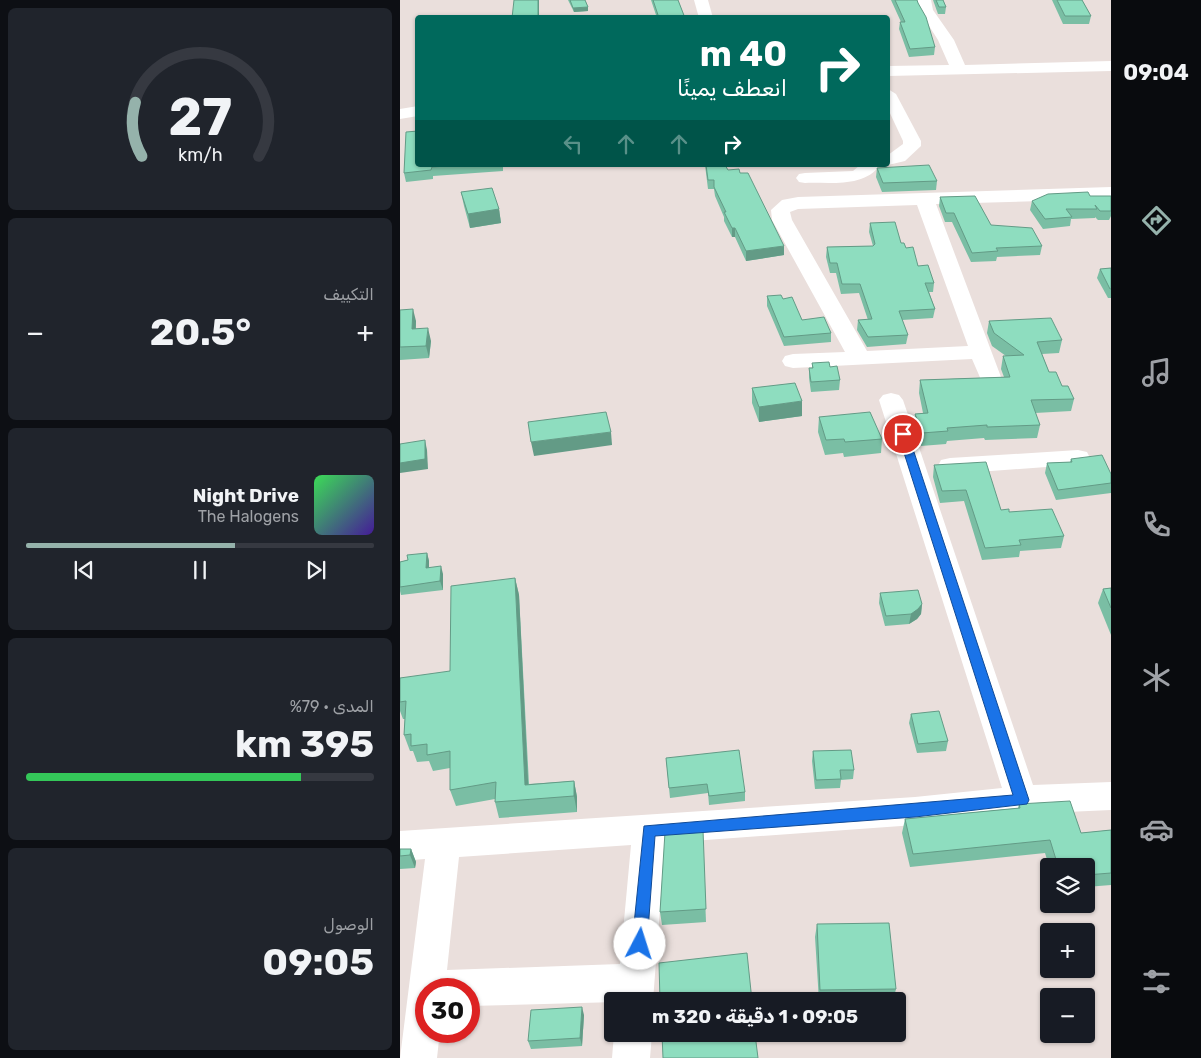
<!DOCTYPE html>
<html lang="ar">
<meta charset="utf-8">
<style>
:root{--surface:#171b24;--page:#20242c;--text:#f1f3f6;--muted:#9ea1a6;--line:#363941;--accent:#95b2ab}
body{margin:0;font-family:Rubik,Vazirmatn,sans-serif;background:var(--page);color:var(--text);direction:rtl;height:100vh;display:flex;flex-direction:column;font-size:19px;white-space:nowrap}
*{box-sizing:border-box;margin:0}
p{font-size:16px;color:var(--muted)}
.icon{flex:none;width:28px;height:28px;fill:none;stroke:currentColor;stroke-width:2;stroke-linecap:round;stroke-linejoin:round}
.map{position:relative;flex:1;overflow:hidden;direction:ltr}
.panel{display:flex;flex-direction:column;gap:8px;padding:8px;background:#0d0f14;width:400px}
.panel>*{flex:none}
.hud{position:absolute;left:15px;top:15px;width:475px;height:152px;border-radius:5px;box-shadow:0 1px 4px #0004;direction:rtl;background:#00695c;color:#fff;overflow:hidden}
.tools{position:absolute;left:640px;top:858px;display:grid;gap:10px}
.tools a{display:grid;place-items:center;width:55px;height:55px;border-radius:5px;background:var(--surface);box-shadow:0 1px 4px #0004;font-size:25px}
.speed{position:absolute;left:15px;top:978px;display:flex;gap:10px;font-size:25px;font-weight:700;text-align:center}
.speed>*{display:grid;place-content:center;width:65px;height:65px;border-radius:50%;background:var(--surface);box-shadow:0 1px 4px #0004;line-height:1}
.speed .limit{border:8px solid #d22;background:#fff;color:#111}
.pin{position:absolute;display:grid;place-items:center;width:42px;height:42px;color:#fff;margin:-21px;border:2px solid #fff;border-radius:50%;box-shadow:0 1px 5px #0007}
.me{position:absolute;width:55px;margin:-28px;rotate:5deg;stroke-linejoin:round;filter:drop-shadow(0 0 4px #0008)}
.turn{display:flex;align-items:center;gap:18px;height:105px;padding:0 20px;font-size:22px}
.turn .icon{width:65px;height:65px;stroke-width:2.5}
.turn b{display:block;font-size:35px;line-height:42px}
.lanes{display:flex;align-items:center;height:48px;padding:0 20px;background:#0003;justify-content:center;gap:25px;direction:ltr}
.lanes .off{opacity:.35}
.big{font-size:38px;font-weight:700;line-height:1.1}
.panel .tile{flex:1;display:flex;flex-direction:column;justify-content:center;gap:8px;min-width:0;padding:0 18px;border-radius:8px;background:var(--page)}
.panel .dial{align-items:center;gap:0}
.dial svg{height:130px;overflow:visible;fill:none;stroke:var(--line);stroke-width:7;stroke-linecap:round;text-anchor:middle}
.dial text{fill:var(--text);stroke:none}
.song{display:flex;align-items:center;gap:15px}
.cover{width:60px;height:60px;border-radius:8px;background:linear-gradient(135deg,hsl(130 70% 55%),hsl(260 70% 35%))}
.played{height:5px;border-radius:2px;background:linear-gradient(90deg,var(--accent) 60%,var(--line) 60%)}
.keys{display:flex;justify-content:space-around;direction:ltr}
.heat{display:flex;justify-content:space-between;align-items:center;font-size:28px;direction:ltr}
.charge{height:8px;border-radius:4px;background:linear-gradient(90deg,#34c759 79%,var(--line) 0)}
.trip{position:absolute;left:204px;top:992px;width:302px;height:50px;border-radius:5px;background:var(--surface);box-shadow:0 1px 4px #0004;font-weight:700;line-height:50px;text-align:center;direction:rtl}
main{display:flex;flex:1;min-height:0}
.menu{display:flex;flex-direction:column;width:90px;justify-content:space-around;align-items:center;background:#090b0e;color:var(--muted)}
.menu .icon{width:35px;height:35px}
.menu .active{color:var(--accent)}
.menu b{font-size:22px;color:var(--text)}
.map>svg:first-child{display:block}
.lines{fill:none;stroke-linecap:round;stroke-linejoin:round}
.minor{fill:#fff;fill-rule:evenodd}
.wall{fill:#7abea4}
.shaded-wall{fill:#639b86}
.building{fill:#8eddbf;stroke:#639b86}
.route{fill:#1a73e8;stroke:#114b97}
</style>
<main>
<nav class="menu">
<b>09:04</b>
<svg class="icon active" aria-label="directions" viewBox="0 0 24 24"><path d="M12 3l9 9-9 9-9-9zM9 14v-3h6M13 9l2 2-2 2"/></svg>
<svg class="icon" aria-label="music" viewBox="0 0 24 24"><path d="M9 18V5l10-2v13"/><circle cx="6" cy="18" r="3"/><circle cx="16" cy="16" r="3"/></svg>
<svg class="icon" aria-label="phone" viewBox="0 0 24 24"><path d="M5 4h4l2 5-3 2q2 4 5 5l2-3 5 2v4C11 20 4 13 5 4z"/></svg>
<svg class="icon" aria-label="climate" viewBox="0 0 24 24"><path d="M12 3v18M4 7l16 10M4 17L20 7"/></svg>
<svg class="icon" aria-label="car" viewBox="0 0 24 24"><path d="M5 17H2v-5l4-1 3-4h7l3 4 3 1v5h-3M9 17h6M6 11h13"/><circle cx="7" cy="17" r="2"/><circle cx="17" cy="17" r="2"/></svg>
<svg class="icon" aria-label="filters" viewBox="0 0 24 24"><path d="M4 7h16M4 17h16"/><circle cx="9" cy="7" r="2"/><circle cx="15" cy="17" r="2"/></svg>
</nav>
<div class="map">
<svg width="711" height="1058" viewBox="0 0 711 1058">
<rect width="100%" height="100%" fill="#eadfdc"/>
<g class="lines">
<!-- minor -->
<g class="minor">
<polygon points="294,0 308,0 313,18 299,18"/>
<polygon points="517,0 531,0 533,10 554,40 565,65 711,61 711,71 488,76 488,66 549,65 538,40 519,10"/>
<polygon points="488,89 496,94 521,141 521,146 505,161 488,165 488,155 503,144 503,141 488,109"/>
<polygon points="18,106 18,116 0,119 0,109"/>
<path d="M460,165H480C464,188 430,182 405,183L399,182L396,178L399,174L405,173L453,171Z"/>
<path d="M711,187V199L536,204L601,377L598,382L590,384L582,382L572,359L393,368L385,366L382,361L385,356L393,354L445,352L372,220L371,210L382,200L398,197ZM517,205L568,346L467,351L392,220L390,212L398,209Z"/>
<path d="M491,393L499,395L503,400L633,785L711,782V810L622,814L515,825L265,843L253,1001L69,1006V989H26V1031H40L37,1058H0L25,859L0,861V831L515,797L602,788L479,400L483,395ZM231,845L220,964L47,970L59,857Z"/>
<polygon points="678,450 687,452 690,458 687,464 550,474 541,472 538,466 541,460 550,458"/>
<polygon points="214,1034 252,1034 250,1058 212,1058"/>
</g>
</g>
<!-- wall -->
<g class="wall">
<polygon points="168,0 185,0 188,7 188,11 174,12"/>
<polygon points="251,0 278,0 285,18 257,18"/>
<polygon points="491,0 517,0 518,3 535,47 534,55 509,57 499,29 500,22 501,22"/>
<polygon points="533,0 543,0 546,7 545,14 538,14"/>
<polygon points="652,0 682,0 691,16 689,24 663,24"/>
<polygon points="18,165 106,165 103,165 103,171 33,176 33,179 6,182 4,173"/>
<polygon points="305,165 325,165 328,170 340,173 384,255 346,261 335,237 332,237 324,221 324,217 315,196 314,189 308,189"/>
<polygon points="477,168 537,181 536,190 482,192 476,177"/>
<polygon points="61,192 99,209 101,223 70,228 64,206"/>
<polygon points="690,196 711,196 711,216 709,220 698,220 695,217 695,218 671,219 670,226 643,229 630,210 632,201"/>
<polygon points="540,197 591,225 642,246 640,255 597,257 596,261 571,262 552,222 545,222 539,206"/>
<polygon points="470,223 501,243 506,248 518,266 534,283 533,292 529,292 535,309 533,318 502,320 508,335 506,344 467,347 457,330 458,320 468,320 459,293 441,294 436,273 430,273 426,257 427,247 473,246 469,232"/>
<polygon points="711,268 711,298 708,298 697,278 700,269"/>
<polygon points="367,296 383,299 402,320 431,333 431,342 384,346 367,306"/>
<polygon points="0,310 16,321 16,329 31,341 29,358 0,360"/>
<polygon points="589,321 662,340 659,353 642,354 649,372 674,399 671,411 635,413 640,425 637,438 585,440 584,438 547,441 546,444 521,446 514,426 515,414 523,413 519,393 520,380 604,377 601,369 603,356 606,356 592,346 587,333"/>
<polygon points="412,363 430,367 440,380 439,390 411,392 409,378 409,368 412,368"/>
<polygon points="352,388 402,416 359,422 352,403"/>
<polygon points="419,417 482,439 481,453 444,457 443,453 425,455 418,432"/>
<polygon points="671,459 711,474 711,493 656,500 645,473 647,463 670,462"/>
<polygon points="534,465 601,510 609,512 664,536 661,548 620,551 619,557 582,560 564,501 540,503 533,477"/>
<polygon points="27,553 29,561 29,567 43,574 43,590 1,595 0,591 0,562 8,560"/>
<polygon points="115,578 119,595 129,784 174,781 177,797 177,812 99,818 95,802 95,799 56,806 50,790 50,768 33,771 29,761 17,762 13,751 10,751 4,735 5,719 3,719 0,711 0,702 50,671"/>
<polygon points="711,588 711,635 698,603 703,589"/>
<polygon points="480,593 522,604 521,614 517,619 509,624 485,626 479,603"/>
<polygon points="511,714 548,741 546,751 517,753 509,723"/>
<polygon points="413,751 454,770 453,779 441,780 440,788 415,789 412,761"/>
<polygon points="266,758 345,792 345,801 309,805 308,793 270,798"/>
<polygon points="619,804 681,833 711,830 711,885 686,887 686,866 649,866 645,853 510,867 502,833 505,819 618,808"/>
<polygon points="303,844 306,922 262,925 260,912"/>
<polygon points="0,849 11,849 16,862 15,868 0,869"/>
<polygon points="417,924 496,989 493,1001 419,1001 415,937"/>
<polygon points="184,1015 182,1046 131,1049 128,1041"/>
</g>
<!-- shaded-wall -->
<g class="shaded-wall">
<rect x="138" y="0" width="1" height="18"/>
<polygon points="188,7 188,11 174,12 173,8"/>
<polygon points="99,209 101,223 70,228 68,214"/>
<rect x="332" y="228" width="3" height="9"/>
<polygon points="384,246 384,255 346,261 346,251"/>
<polygon points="13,309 16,321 15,342 12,329"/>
<polygon points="28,328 31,341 29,358 26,346"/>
<polygon points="402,401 402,416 359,422 359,407"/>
<polygon points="211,432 212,445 134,456 131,442"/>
<polygon points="25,440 27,450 28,469 0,473 0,463"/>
<polygon points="27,553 29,561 29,576 26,568"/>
<polygon points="41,566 43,574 43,590 40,581"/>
<polygon points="115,578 119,595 129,801 125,785"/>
<polygon points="522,604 521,614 517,619 509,624 511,614"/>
<polygon points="174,781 177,797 177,812 174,796"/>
<polygon points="11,849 16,862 15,868 10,855"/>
<polygon points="182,1007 184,1015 182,1046 180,1038"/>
</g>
<!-- building -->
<g class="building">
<polygon points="114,0 138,0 138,18 112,18"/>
<polygon points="170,0 185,0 188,7 173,8"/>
<polygon points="253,0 278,0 285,18 259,18"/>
<polygon points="495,0 517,0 518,3 526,17 535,47 510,49 500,22 505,22"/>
<polygon points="536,0 543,0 546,7 539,7"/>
<polygon points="657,0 682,0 691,16 665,16"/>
<polygon points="18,131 18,165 61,165 32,167 31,170 4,173 6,132"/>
<polygon points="306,165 325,165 328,170 339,169 340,173 348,173 384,246 346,251 335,228 332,228 324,212 326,212 314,187 314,180 308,180"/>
<polygon points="529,165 537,181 483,183 477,168"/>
<polygon points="92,188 99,209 68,214 61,192"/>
<polygon points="688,192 690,196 711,196 711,211 700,211 695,205 697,209 666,209 672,217 645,219 632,201 648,194"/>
<polygon points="575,196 591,225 632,228 642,246 596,248 598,251 572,253 554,213 546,213 540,197"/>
<polygon points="495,222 501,243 504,243 506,248 513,247 518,266 528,265 534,283 525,283 535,309 499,311 508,335 468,337 458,320 472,319 460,284 442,284 437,263 430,263 427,247 473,246 475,244 470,223"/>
<polygon points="711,268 711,289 710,289 700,269"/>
<polygon points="381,295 383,299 392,297 402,320 424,317 431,333 384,337 367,296"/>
<polygon points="13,309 12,329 28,328 26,346 0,347 0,310"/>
<polygon points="651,318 662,340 637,342 649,372 656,372 662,386 668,386 674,399 631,400 640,425 587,427 587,425 547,428 548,431 522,433 515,414 528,413 520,380 610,377 603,356 624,355 594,333 589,321"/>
<polygon points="429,362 430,367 437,366 440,380 411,382 409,368 413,368 412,363"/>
<polygon points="395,383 402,401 359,407 352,388"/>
<polygon points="206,412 211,432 131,442 128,422"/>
<polygon points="470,412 482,439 445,442 444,439 426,440 419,417"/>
<polygon points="25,440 25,459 0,463 0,444"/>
<polygon points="702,455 711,474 711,483 658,490 647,463 672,462 671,459"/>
<polygon points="586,462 601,510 609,509 609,512 652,509 664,536 619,540 621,545 585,548 566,490 542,491 534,465"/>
<polygon points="27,553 26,568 41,566 40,581 0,587 0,562 8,560 7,555"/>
<polygon points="115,578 125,785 174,781 174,796 95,802 96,782 50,790 50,751 27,755 27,744 11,746 11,734 4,735 6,701 0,702 0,678 50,671 51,586"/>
<polygon points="711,588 711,608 703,589"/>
<polygon points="518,590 522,604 518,609 511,614 486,616 480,593"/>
<polygon points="539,711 548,741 518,744 511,714"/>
<polygon points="339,750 345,792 309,796 307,784 269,788 266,758"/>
<polygon points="451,750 454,770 440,770 441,779 416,780 413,751"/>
<polygon points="670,801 681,833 711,830 711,873 686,875 686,866 658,866 650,840 513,854 505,819 620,808 619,804"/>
<polygon points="303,830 306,909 260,912 265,832"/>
<polygon points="0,849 11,849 10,855 0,856"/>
<polygon points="489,923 496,989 420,990 417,924"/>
<polygon points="347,953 352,1001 260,1001 259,963"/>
<polygon points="182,1007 180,1038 128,1041 131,1010"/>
<polygon points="262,1034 355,1034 358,1058 263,1058"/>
</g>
<!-- route -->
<polygon class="route" points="503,431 508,434 629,800 627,804 515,817 255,836 247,944 245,949 240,952 234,949 232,944 244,826 613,795 498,434"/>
</svg>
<div class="tools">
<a><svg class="icon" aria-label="layers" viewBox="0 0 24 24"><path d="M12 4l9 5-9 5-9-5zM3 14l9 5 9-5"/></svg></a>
<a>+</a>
<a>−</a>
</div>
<div class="speed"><div class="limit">30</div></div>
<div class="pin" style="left:503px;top:434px;background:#d93025"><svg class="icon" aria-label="arrive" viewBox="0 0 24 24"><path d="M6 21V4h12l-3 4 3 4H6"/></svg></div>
<svg class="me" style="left:240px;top:944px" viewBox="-20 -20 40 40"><circle r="19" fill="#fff"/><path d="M0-13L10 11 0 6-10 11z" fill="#1a73e8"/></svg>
<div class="trip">09:05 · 1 دقيقة · 320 m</div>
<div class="hud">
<div class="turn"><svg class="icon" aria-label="right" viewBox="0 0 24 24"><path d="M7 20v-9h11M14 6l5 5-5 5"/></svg><div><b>40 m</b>انعطف يمينًا</div></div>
<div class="lanes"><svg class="icon off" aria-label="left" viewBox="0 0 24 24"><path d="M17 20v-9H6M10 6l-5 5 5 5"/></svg><svg class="icon off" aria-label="ahead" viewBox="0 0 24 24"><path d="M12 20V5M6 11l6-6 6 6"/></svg><svg class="icon off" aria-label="ahead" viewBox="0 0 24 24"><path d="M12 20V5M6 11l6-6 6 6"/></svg><svg class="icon" aria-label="right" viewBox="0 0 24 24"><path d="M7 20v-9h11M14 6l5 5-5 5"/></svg></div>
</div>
</div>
<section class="panel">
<div class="tile dial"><svg viewBox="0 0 100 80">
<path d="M14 69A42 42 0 1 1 86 69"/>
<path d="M14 69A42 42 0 0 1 10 36" stroke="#95b2ab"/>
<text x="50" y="56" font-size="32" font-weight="700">27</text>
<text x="50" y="72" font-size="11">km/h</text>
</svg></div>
<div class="tile"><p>التكييف</p>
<div class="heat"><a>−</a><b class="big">20.5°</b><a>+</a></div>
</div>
<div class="tile">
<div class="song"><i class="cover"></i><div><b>Night Drive</b><p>The Halogens</p></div></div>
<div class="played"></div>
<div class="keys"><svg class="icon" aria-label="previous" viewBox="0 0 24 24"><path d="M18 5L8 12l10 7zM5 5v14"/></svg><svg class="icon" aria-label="pause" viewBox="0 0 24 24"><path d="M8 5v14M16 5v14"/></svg><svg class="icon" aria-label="next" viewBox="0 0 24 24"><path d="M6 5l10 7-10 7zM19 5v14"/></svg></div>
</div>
<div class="tile"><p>المدى · 79%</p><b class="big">395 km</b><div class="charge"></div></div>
<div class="tile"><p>الوصول</p><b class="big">09:05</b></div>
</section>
</main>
